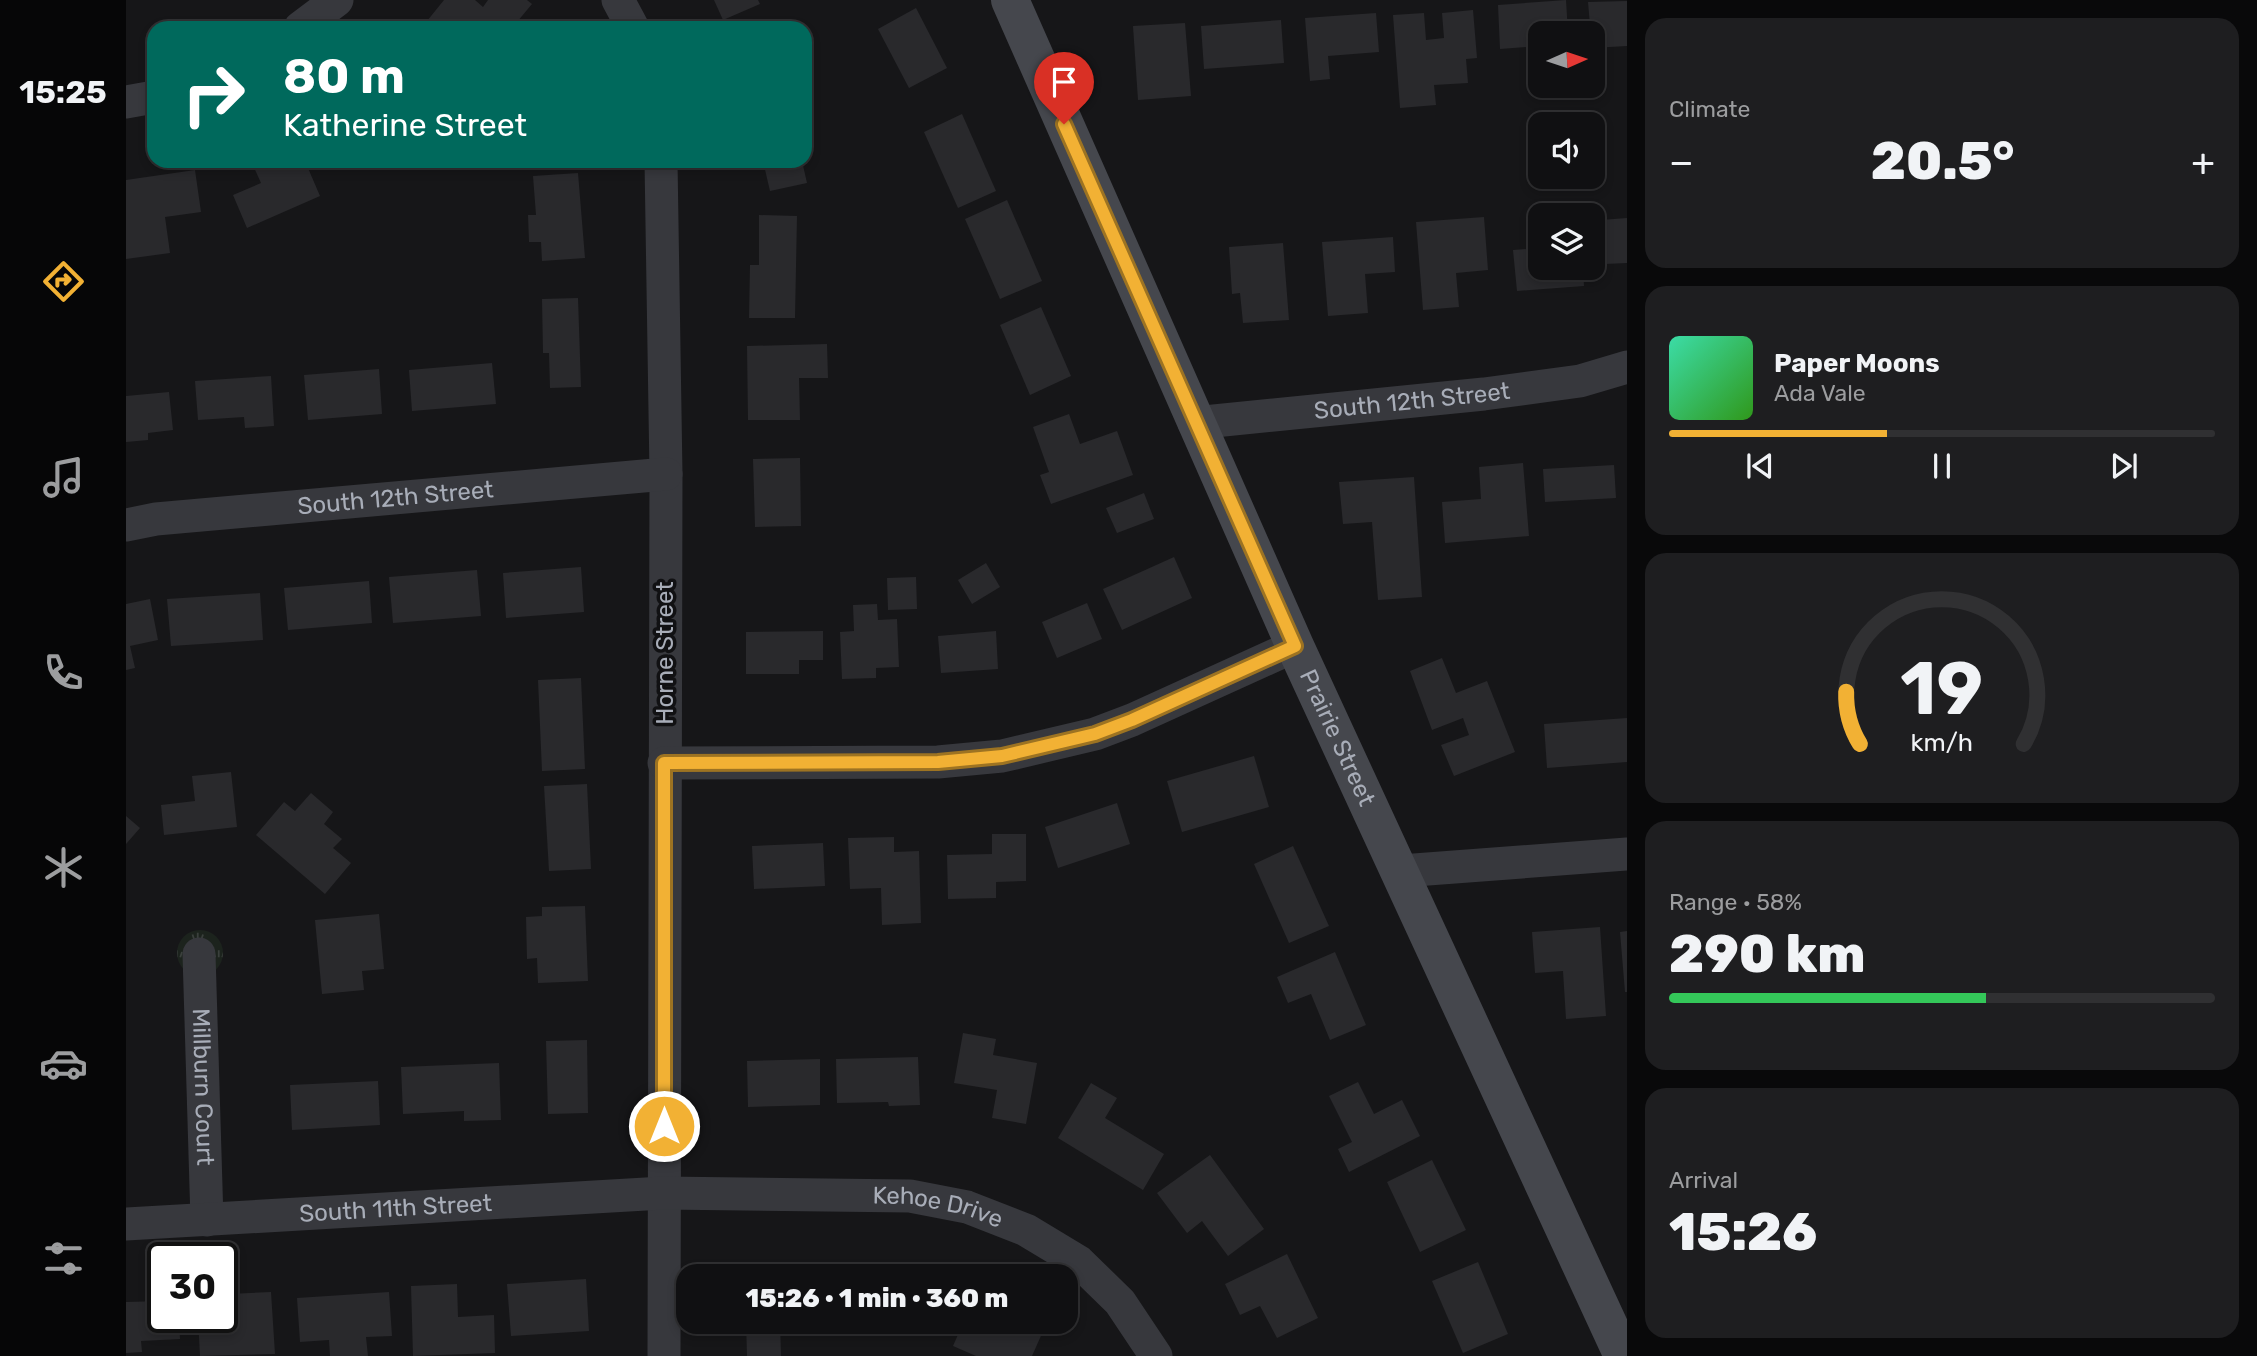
<!DOCTYPE html>
<meta charset="utf-8">
<style>
:root{--surface:#101012;--page:#1e1e20;--text:#f1f3f6;--muted:#9c9d9f;--line:#303032;--accent:#f2b134}
body{margin:0;font-family:Rubik,sans-serif;background:var(--page);color:var(--text);height:100vh;display:flex;flex-direction:column;font-size:26px;white-space:nowrap}
*{box-sizing:border-box;margin:0}
p{font-size:23px;color:var(--muted)}
.icon{flex:none;width:38px;height:38px;fill:none;stroke:currentColor;stroke-width:2;stroke-linecap:round;stroke-linejoin:round}
.map{position:relative;flex:1;overflow:hidden}
.sheet{display:flex;flex-direction:column;gap:18px;padding:18px;background:#09090a;width:630px}
.sheet>*{flex:none}
.guide{position:absolute;left:21px;top:21px;width:665px;height:147px;border-radius:21px;box-shadow:0 4px 10px #0003,0 0 0 2px var(--line);background:#00695c;color:#fff;overflow:hidden}
.needle{width:46px;rotate:87deg}
.controls{position:absolute;left:1402px;top:21px;display:grid;gap:14px}
.controls a{display:grid;place-items:center;width:77px;height:77px;border-radius:14px;background:var(--surface);box-shadow:0 4px 10px #0003,0 0 0 2px var(--line);font-size:35px}
.speed{position:absolute;left:21px;top:1242px;display:flex;gap:14px;font-size:35px;font-weight:700;text-align:center}
.speed>*{display:grid;place-content:center;width:91px;height:91px;border-radius:50%;background:var(--surface);box-shadow:0 4px 10px #0003,0 0 0 2px var(--line);line-height:1}
.speed .limit{border:4px solid #111;border-radius:10px;background:#fff;color:#111}
.pin{position:absolute;display:grid;place-items:center;width:60px;height:60px;color:#fff;margin:-72px -30px;border-radius:50% 50% 50% 0;rotate:-45deg;box-shadow:0 0 7px #0007}
.pin .icon{rotate:45deg}
.me{position:absolute;width:77px;margin:-38px;rotate:0deg;stroke-linejoin:round;filter:drop-shadow(0 0 5px #0008)}
.turn{display:flex;align-items:center;gap:24px;height:147px;padding:0 21px;font-size:32px}
.turn .icon{width:91px;height:91px;stroke-width:2.5}
.turn b{display:block;font-size:49px;line-height:60px}
.big{font-size:52px;font-weight:800;line-height:1.1}
.sheet .tile{flex:1;display:flex;flex-direction:column;justify-content:center;gap:10px;min-width:0;padding:0 24px;border-radius:21px;background:var(--page)}
.sheet .dial{align-items:center;gap:0}
.dial svg{height:182px;overflow:visible;fill:none;stroke:var(--line);stroke-width:7;stroke-linecap:round;text-anchor:middle}
.dial text{fill:var(--text);stroke:none}
.song{display:flex;align-items:center;gap:21px}
.cover{width:84px;height:84px;border-radius:10px;background:linear-gradient(135deg,hsl(160 70% 55%),hsl(110 70% 35%))}
.played{height:7px;border-radius:4px;background:linear-gradient(90deg,var(--accent) 40%,var(--line) 40%)}
.keys{display:flex;justify-content:space-around;direction:ltr}
.heat{display:flex;justify-content:space-between;align-items:center;font-size:38px;direction:ltr}
.charge{height:10px;border-radius:5px;background:linear-gradient(90deg,#34c759 58%,var(--line) 0)}
.trip{position:absolute;left:550px;top:1264px;width:402px;height:70px;border-radius:21px;background:var(--surface);box-shadow:0 4px 10px #0003,0 0 0 2px var(--line);font-weight:800;line-height:70px;text-align:center}
main{display:flex;flex:1;min-height:0}
.menu{display:flex;flex-direction:column;width:126px;justify-content:space-around;align-items:center;background:#060607;color:var(--muted)}
.menu .icon{width:49px;height:49px}
.menu .selected{color:var(--accent)}
.menu b{font-size:32px;color:var(--text)}
.map>svg:first-child{display:block}
.grass{fill:url(#grass-tufts)}
.building{fill:#29292c}
.lines{fill:none;stroke-linecap:round;stroke-linejoin:round}
.street{stroke:#37383d;stroke-width:33}
.secondary{stroke:#45474d;stroke-width:38}
.route-casing{stroke:#9d7322;stroke-width:18}
.route{stroke:#f2b134;stroke-width:12}
.labels{text-anchor:middle;dominant-baseline:central;stroke-width:7;stroke-linejoin:round;paint-order:stroke}
.street-label{font-size:24px;fill:#a8adb8;stroke:#111113}
</style>
<main>
<nav class="menu">
<b>15:25</b>
<svg class="icon selected" aria-label="directions" viewBox="0 0 24 24"><path d="M12 3l9 9-9 9-9-9zM9 14v-3h6M13 9l2 2-2 2"/></svg>
<svg class="icon" aria-label="music" viewBox="0 0 24 24"><path d="M9 18V5l10-2v13"/><circle cx="6" cy="18" r="3"/><circle cx="16" cy="16" r="3"/></svg>
<svg class="icon" aria-label="phone" viewBox="0 0 24 24"><path d="M5 4h4l2 5-3 2q2 4 5 5l2-3 5 2v4C11 20 4 13 5 4z"/></svg>
<svg class="icon" aria-label="climate" viewBox="0 0 24 24"><path d="M12 3v18M4 7l16 10M4 17L20 7"/></svg>
<svg class="icon" aria-label="car" viewBox="0 0 24 24"><path d="M5 17H2v-5l4-1 3-4h7l3 4 3 1v5h-3M9 17h6M6 11h13"/><circle cx="7" cy="17" r="2"/><circle cx="17" cy="17" r="2"/></svg>
<svg class="icon" aria-label="filters" viewBox="0 0 24 24"><path d="M4 7h16M4 17h16"/><circle cx="9" cy="7" r="2"/><circle cx="15" cy="17" r="2"/></svg>
</nav>
<div class="map">
<svg width="1501" height="1356" viewBox="0 0 1501 1356">
<defs>
<pattern id="grass-tufts" width="24" height="20" patternUnits="userSpaceOnUse" patternTransform="scale(1.75)"><rect width="24" height="20" fill="#1c231d"/><path d="M3 7l-1-3M5 7V3M7 7l1-3M15 17l-1-3M17 17v-4M19 17l1-3" fill="none" stroke="#3a403c"/></pattern>
</defs>
<rect width="100%" height="100%" fill="#161618"/>
<!-- grass -->
<circle class="grass" cx="74" cy="953" r="23"/>
<!-- building -->
<g class="building">
<polygon points="318,0 349,0 357,7 362,0 401,0 406,4 386,28 309,28 301,21"/>
<polygon points="588,0 632,0 634,4 597,20"/>
<polygon points="1440,0 1442,33 1414,33 1414,46 1374,49 1372,5"/>
<polygon points="1501,1 1501,46 1466,48 1462,2"/>
<polygon points="790,8 821,68 783,88 752,29"/>
<polygon points="1347,10 1351,58 1340,59 1342,83 1308,85 1310,105 1274,108 1267,15 1298,13 1300,40 1318,38 1316,13"/>
<polygon points="1250,13 1253,52 1202,56 1204,79 1184,81 1179,18"/>
<polygon points="1155,20 1158,63 1078,69 1075,26"/>
<polygon points="1059,23 1065,96 1012,100 1007,26"/>
<polygon points="836,114 870,191 832,208 798,132"/>
<polygon points="125,161 179,161 194,196 121,228 107,195 135,183"/>
<polygon points="637,161 676,161 681,183 644,191"/>
<polygon points="69,170 75,212 39,217 44,253 0,259 0,180"/>
<polygon points="452,173 459,258 416,261 415,242 403,242 402,215 410,215 407,176"/>
<polygon points="881,200 916,281 874,299 839,219"/>
<polygon points="633,215 671,216 669,318 623,318 624,265 633,265"/>
<polygon points="1358,217 1362,270 1330,273 1333,307 1297,310 1290,222"/>
<polygon points="1501,218 1501,263 1479,264 1475,220"/>
<polygon points="1267,237 1269,272 1239,274 1242,313 1202,316 1196,242"/>
<polygon points="1157,243 1163,320 1117,323 1114,293 1106,294 1103,247"/>
<polygon points="1414,248 1414,268 1457,268 1458,286 1391,291 1387,250"/>
<polygon points="452,298 455,387 424,388 423,353 417,353 416,299"/>
<polygon points="915,307 945,376 904,395 874,325"/>
<polygon points="701,344 702,378 673,378 674,420 622,420 621,346"/>
<polygon points="366,363 370,404 286,411 283,370"/>
<polygon points="253,369 256,414 182,420 178,375"/>
<polygon points="145,376 148,426 119,428 118,417 72,420 69,381"/>
<polygon points="43,392 47,430 22,433 22,440 0,442 0,396"/>
<polygon points="943,414 954,444 991,431 1007,475 925,504 914,475 923,472 907,427"/>
<polygon points="674,458 675,526 629,527 627,459"/>
<polygon points="1397,463 1403,536 1319,543 1316,502 1355,499 1353,467"/>
<polygon points="1488,465 1490,498 1419,502 1417,469"/>
<polygon points="1288,477 1296,597 1252,600 1246,522 1217,524 1213,482"/>
<polygon points="1018,493 1028,519 991,533 980,508"/>
<polygon points="1048,557 1066,598 996,630 977,589"/>
<polygon points="860,563 874,587 846,604 832,580"/>
<polygon points="455,567 458,612 380,618 377,573"/>
<polygon points="351,570 355,616 267,623 263,577"/>
<polygon points="790,577 791,609 762,610 761,578"/>
<polygon points="243,581 246,623 162,630 158,588"/>
<polygon points="134,593 137,640 45,646 41,599"/>
<polygon points="24,599 32,640 4,646 9,668 0,670 0,604"/>
<polygon points="961,603 976,639 931,658 916,622"/>
<polygon points="751,604 752,620 771,619 773,667 750,668 750,678 716,679 714,632 728,631 727,605"/>
<polygon points="697,631 697,660 673,660 673,674 620,674 620,632"/>
<polygon points="870,631 872,669 815,673 812,636"/>
<polygon points="1316,658 1330,693 1361,681 1389,752 1328,776 1315,745 1343,735 1337,718 1306,730 1284,671"/>
<polygon points="455,678 459,769 416,771 412,680"/>
<polygon points="1501,718 1501,762 1421,768 1418,724"/>
<polygon points="1128,756 1143,807 1056,832 1041,781"/>
<polygon points="105,772 111,827 38,835 35,805 69,801 66,776"/>
<polygon points="461,784 465,869 423,871 418,786"/>
<polygon points="185,793 207,812 198,824 216,839 207,848 225,863 199,894 130,835 158,802 169,811"/>
<polygon points="991,803 1004,844 932,868 919,827"/>
<polygon points="0,816 14,828 0,844"/>
<polygon points="866,834 900,834 900,881 870,882 870,898 822,899 821,855 866,854"/>
<polygon points="768,837 768,852 793,851 795,923 756,925 755,888 724,889 722,838"/>
<polygon points="697,843 699,886 628,889 626,846"/>
<polygon points="1167,846 1203,926 1163,943 1128,864"/>
<polygon points="459,906 462,981 412,983 411,958 401,959 400,917 416,916 416,907"/>
<polygon points="253,914 258,969 236,971 238,990 196,994 189,920"/>
<polygon points="1474,927 1480,1016 1440,1019 1437,971 1409,973 1406,932"/>
<polygon points="1501,931 1501,992 1499,992 1494,932"/>
<polygon points="1209,952 1240,1025 1204,1040 1185,994 1162,1003 1151,977"/>
<polygon points="837,1033 870,1039 867,1055 911,1063 900,1124 866,1118 871,1090 828,1083"/>
<polygon points="461,1040 462,1113 422,1114 420,1041"/>
<polygon points="792,1057 794,1105 763,1106 762,1102 711,1103 710,1059"/>
<polygon points="694,1059 694,1105 622,1107 621,1061"/>
<polygon points="373,1063 375,1120 338,1121 338,1111 277,1114 275,1067"/>
<polygon points="252,1081 254,1125 166,1130 164,1085"/>
<polygon points="1232,1082 1248,1114 1276,1100 1294,1136 1223,1172 1212,1149 1226,1142 1203,1096"/>
<polygon points="965,1083 991,1098 979,1118 1038,1154 1017,1190 932,1138"/>
<polygon points="1084,1155 1138,1229 1102,1256 1076,1221 1061,1233 1031,1193"/>
<polygon points="1306,1160 1340,1230 1294,1252 1261,1182"/>
<polygon points="1161,1254 1192,1318 1151,1338 1134,1306 1114,1315 1099,1284"/>
<polygon points="1352,1262 1382,1334 1337,1353 1306,1281"/>
<polygon points="688,1270 688,1276 619,1276 619,1272"/>
<polygon points="800,1270 800,1276 720,1276 720,1271"/>
<polygon points="460,1279 463,1331 385,1336 381,1284"/>
<polygon points="331,1284 332,1317 368,1315 369,1353 287,1356 285,1286"/>
<polygon points="145,1292 149,1354 74,1356 72,1318 96,1318 96,1305 104,1304 103,1294"/>
<polygon points="263,1292 266,1336 240,1337 242,1356 204,1356 203,1340 174,1342 171,1298"/>
<polygon points="37,1301 37,1318 53,1318 54,1339 15,1341 16,1352 0,1353 0,1302"/>
<polygon points="620,1321 654,1321 655,1356 621,1356"/>
<polygon points="838,1321 901,1321 918,1329 906,1356 850,1356 827,1346"/>
</g>
<g class="lines">
<!-- street -->
<g class="street">
<polyline points="492,0 507,28"/>
<polyline points="174,28 211,0"/>
<polyline points="0,102 28,97"/>
<polyline points="535,161 540,474 538,1356"/>
<path id="s1" d="M1068,423L1358,394L1454,381L1501,367"/>
<path id="s2" d="M0,525L30,519L540,474"/>
<polyline points="538,763 812,762 876,756 969,734 1006,720 1169,646"/>
<polyline points="1275,871 1501,854"/>
<path id="s3" d="M73,954L81,1220"/>
<path id="s4" d="M0,1224L537,1193L784,1196L841,1207L900,1230L953,1262L994,1302L1030,1356"/>
</g>
<!-- secondary -->
<path class="secondary" id="s5" d="M884,0L1169,646L1497,1356"/>
</g>
<g class="lines">
<defs>
<polyline id="route" points="538,1126 538,763 812,762 876,756 969,734 1006,720 1169,646 938,124"/>
</defs>
<!-- route casing -->
<use href="#route" class="route-casing"/>
<!-- route -->
<use href="#route" class="route"/>
</g>
<g class="labels">
<!-- street labels -->
<g class="street-label">
<text stroke="none"><textPath href="#s1" startOffset="219">South 12th Street</textPath></text>
<text stroke="none"><textPath href="#s2" startOffset="271">South 12th Street</textPath></text>
<text transform="translate(539 653) rotate(-90)">Horne Street</text>
<text stroke="none"><textPath href="#s5" startOffset="807">Prairie Street</textPath></text>
<text stroke="none"><textPath href="#s3" startOffset="133">Millburn Court</textPath></text>
<text stroke="none"><textPath href="#s4" startOffset="270">South 11th Street</textPath></text>
<text stroke="none"><textPath href="#s4" startOffset="814">Kehoe Drive</textPath></text>
</g>
</g>
</svg>
<div class="controls">
<a><svg class="needle" viewBox="-14 -14 28 28"><path d="M0-13l5 13h-10z" fill="#e53935"/><path d="M0 13l5-13h-10z" fill="#9c9d9f"/></svg></a>
<a><svg class="icon" aria-label="sound" viewBox="0 0 24 24"><path d="M4 9h4l5-4v14l-5-4H4zM17 9q2 3 0 6"/></svg></a>
<a><svg class="icon" aria-label="layers" viewBox="0 0 24 24"><path d="M12 4l9 5-9 5-9-5zM3 14l9 5 9-5"/></svg></a>
</div>
<div class="speed"><div class="limit">30</div></div>
<div class="pin" style="left:938px;top:124px;background:#d93025"><svg class="icon" aria-label="arrive" viewBox="0 0 24 24"><path d="M6 21V4h12l-3 4 3 4H6"/></svg></div>
<svg class="me" style="left:538px;top:1126px" viewBox="-20 -20 40 40"><circle r="17" fill="#f2b134" stroke="#fff" stroke-width="3"/><path d="M0-11L8 9 0 5-8 9z" fill="#fff"/></svg>
<div class="trip">15:26 · 1 min · 360 m</div>
<div class="guide">
<div class="turn"><svg class="icon" aria-label="right" viewBox="0 0 24 24"><path d="M7 20v-9h11M14 6l5 5-5 5"/></svg><div><b>80 m</b>Katherine Street</div></div>
</div>
</div>
<section class="sheet">
<div class="tile"><p>Climate</p>
<div class="heat"><a>−</a><b class="big">20.5°</b><a>+</a></div>
</div>
<div class="tile">
<div class="song"><i class="cover"></i><div><b>Paper Moons</b><p>Ada Vale</p></div></div>
<div class="played"></div>
<div class="keys"><svg class="icon" aria-label="previous" viewBox="0 0 24 24"><path d="M18 5L8 12l10 7zM5 5v14"/></svg><svg class="icon" aria-label="pause" viewBox="0 0 24 24"><path d="M8 5v14M16 5v14"/></svg><svg class="icon" aria-label="next" viewBox="0 0 24 24"><path d="M6 5l10 7-10 7zM19 5v14"/></svg></div>
</div>
<div class="tile dial"><svg viewBox="0 0 100 80">
<path d="M14 69A42 42 0 1 1 86 69"/>
<path d="M14 69A42 42 0 0 1 8 46" stroke="#f2b134"/>
<text x="50" y="56" font-size="32" font-weight="700">19</text>
<text x="50" y="72" font-size="11">km/h</text>
</svg></div>
<div class="tile"><p>Range · 58%</p><b class="big">290 km</b><div class="charge"></div></div>
<div class="tile"><p>Arrival</p><b class="big">15:26</b></div>
</section>
</main>
